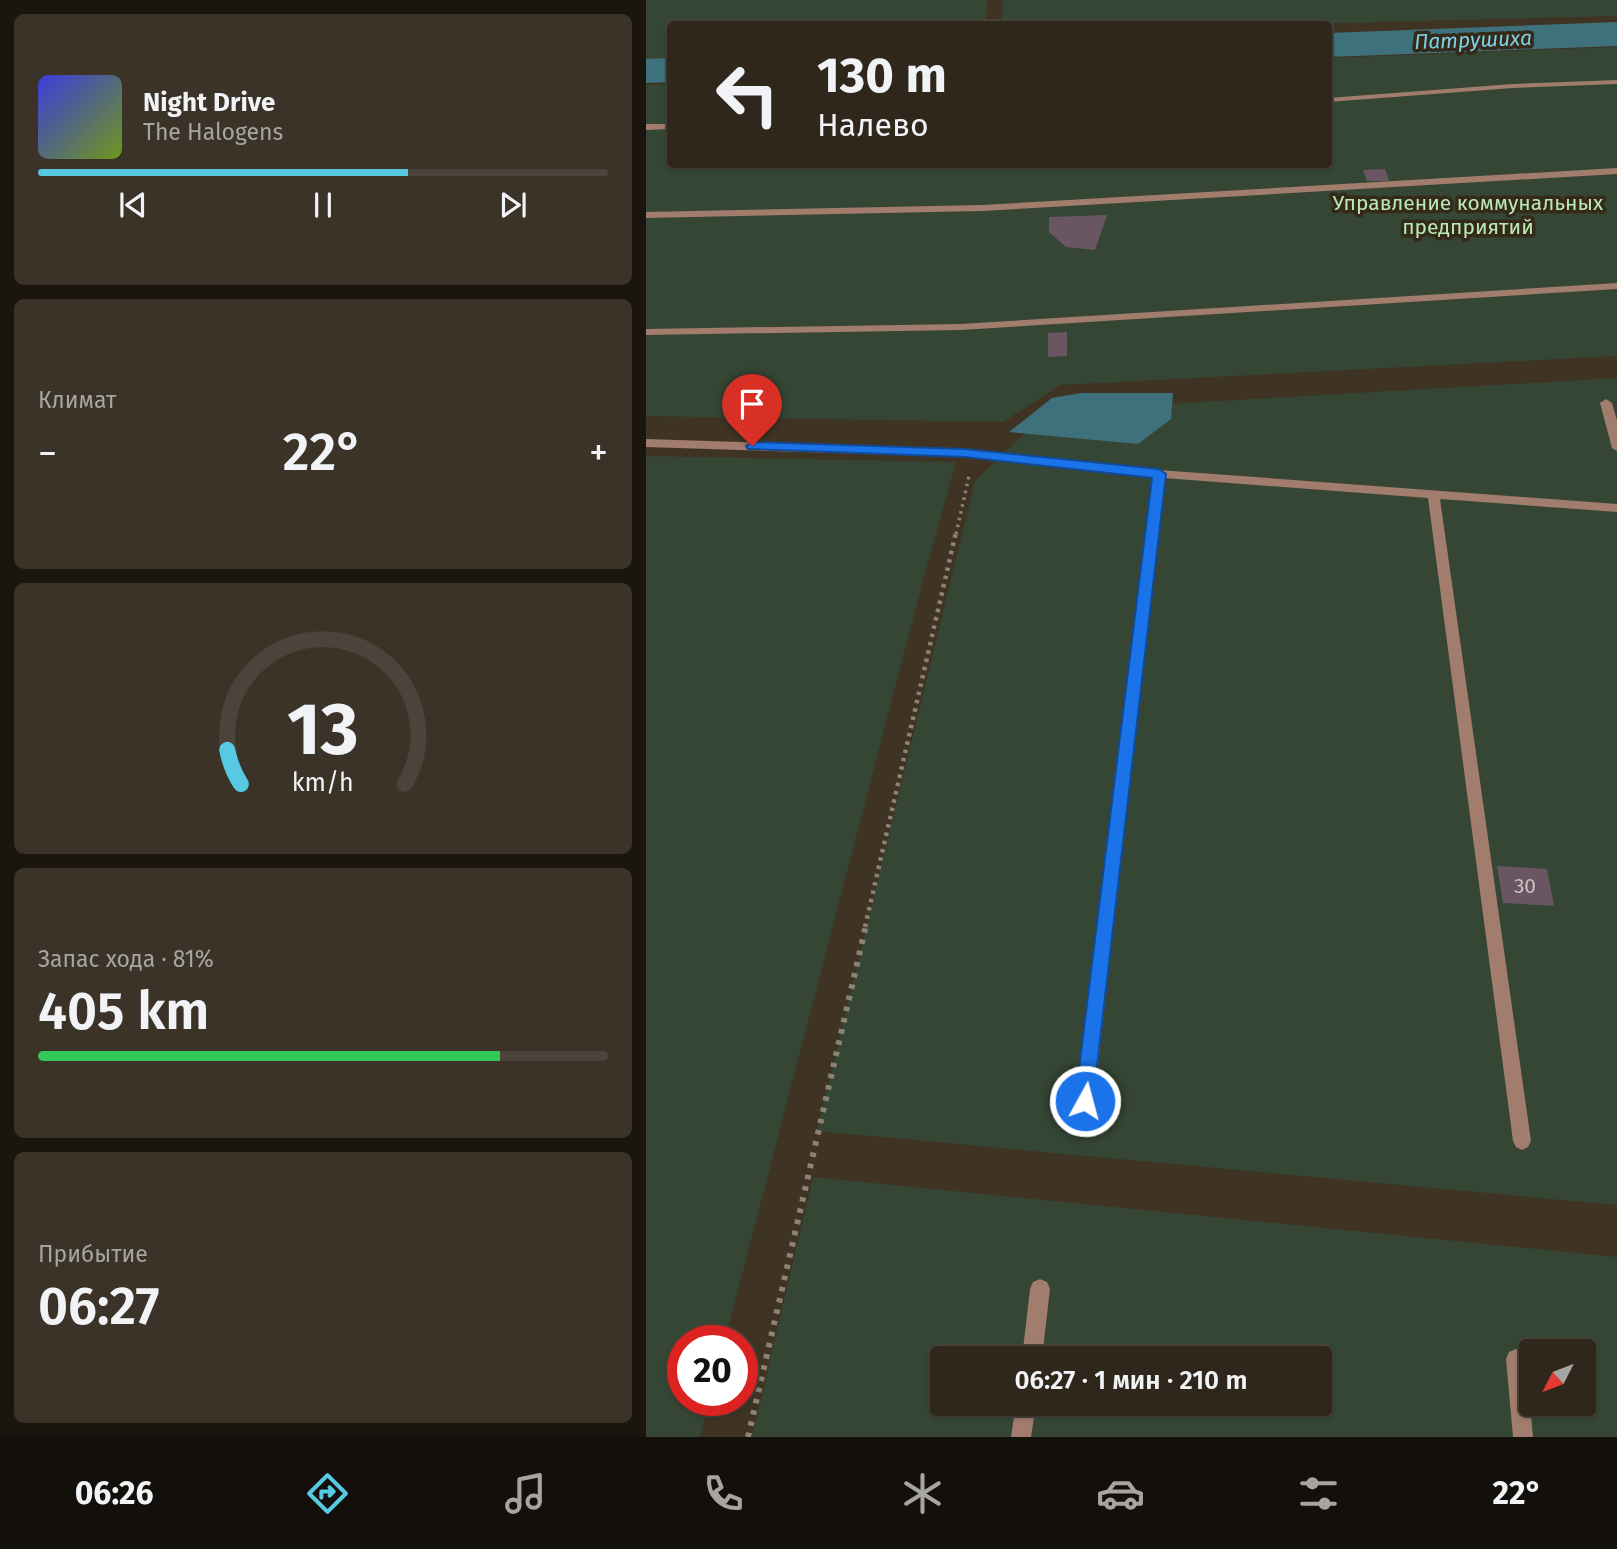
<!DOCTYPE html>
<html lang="ru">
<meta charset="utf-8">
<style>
:root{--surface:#2f271b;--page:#3b3328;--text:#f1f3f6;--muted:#a7a5a3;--line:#4a443a;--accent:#57c9e2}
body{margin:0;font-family:"Fira Sans",sans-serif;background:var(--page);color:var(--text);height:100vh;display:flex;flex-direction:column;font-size:26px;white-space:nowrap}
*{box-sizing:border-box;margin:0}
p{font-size:23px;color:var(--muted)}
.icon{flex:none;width:38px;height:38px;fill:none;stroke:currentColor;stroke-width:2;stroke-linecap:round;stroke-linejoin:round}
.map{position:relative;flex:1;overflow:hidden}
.drawer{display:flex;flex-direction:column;gap:14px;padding:14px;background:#1a150f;width:646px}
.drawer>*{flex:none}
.hud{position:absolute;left:21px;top:21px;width:665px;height:147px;border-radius:7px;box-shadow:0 2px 5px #0004,0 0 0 2px var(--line);background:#2f271b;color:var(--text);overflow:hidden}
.needle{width:46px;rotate:228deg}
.controls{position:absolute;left:873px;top:1339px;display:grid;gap:14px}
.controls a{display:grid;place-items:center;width:77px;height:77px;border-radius:7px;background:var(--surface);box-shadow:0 2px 5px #0004,0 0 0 2px var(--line);font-size:35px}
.speed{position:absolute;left:21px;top:1325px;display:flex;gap:14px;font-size:35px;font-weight:700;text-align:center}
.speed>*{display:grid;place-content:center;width:91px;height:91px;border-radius:50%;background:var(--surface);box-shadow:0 2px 5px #0004,0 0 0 2px var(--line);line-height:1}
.speed .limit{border:10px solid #d22;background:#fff;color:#111}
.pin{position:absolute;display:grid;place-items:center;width:60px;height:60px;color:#fff;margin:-72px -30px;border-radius:50% 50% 50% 0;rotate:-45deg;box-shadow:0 0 7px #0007}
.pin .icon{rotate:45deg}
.me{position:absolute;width:77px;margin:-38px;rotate:7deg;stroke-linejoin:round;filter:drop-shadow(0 0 5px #0008)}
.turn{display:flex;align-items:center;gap:24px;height:147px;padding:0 35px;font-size:32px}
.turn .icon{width:91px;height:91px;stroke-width:2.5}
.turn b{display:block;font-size:49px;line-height:60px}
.big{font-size:52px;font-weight:600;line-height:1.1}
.drawer .widget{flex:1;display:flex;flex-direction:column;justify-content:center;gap:10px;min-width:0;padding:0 24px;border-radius:10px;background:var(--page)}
.drawer .dial{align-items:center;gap:0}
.dial svg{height:182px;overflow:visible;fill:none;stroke:var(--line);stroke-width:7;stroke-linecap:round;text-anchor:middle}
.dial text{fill:var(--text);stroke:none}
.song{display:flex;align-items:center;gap:21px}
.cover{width:84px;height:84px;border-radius:10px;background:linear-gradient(135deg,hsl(240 70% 55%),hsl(80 70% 35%))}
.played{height:7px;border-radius:4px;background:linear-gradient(90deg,var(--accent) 65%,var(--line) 65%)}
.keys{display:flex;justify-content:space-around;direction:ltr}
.heat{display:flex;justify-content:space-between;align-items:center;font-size:38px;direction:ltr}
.charge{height:10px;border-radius:5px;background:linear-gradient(90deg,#34c759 81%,var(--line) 0)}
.trip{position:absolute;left:284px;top:1346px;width:402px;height:70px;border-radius:7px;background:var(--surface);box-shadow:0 2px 5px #0004,0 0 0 2px var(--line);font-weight:600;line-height:70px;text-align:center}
.menu{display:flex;height:112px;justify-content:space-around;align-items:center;background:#13100b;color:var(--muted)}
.menu .icon{width:49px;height:49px}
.menu .active{color:var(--accent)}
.menu b{font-size:32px;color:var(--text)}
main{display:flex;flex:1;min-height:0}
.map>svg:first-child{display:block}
.green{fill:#354634;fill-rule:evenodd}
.water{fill:#3e717c}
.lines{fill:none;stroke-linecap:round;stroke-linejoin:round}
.river{fill:#3e717c;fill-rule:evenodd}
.building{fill:#695662}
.path-far2{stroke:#8c8376;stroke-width:3.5;stroke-dasharray:2.5 4.5;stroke-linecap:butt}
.path-far1{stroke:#8c8376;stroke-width:4.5;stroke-dasharray:3.5 5;stroke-linecap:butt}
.path{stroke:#8c8376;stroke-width:6;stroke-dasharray:4.5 7;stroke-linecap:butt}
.lane{fill:#a27c6d;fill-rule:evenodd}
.street{fill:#a27c6d;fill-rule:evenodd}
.route{fill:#1a73e8;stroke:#114b97;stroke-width:2}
.labels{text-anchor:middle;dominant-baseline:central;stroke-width:7;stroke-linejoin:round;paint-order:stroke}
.far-water-label{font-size:21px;font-style:italic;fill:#7bd2e4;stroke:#352a1a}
.far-park-label{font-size:21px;fill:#b9eab5;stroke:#352a1a}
.number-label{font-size:21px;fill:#ccc2be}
</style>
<main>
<section class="drawer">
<div class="widget">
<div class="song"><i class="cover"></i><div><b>Night Drive</b><p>The Halogens</p></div></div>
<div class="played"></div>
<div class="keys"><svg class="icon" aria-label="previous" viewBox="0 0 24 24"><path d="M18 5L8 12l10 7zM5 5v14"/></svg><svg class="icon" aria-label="pause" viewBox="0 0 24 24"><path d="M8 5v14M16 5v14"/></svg><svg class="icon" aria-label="next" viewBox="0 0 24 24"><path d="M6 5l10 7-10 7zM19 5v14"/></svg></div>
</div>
<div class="widget"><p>Климат</p>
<div class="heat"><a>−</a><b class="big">22°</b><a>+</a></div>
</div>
<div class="widget dial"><svg viewBox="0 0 100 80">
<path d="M14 69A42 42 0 1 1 86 69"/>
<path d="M14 69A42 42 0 0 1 8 54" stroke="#57c9e2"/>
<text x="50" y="56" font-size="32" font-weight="700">13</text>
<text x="50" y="72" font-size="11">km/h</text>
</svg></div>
<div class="widget"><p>Запас хода · 81%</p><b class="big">405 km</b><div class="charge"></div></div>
<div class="widget"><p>Прибытие</p><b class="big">06:27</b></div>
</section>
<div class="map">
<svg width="972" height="1437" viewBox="0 0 972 1437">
<rect width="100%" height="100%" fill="#3f3424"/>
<!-- green -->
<g class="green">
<polygon points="0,0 342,0 339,24 24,24 24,59 0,60"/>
<polygon points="357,0 971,0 972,16 655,24 355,24"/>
<polygon points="971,47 971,356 414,385 357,422 0,416 0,85 24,84 24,164 682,164 683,58"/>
<polygon points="971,378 971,1205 171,1131 329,481 402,411"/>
<polygon points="0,456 310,462 276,584 79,1340 37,1340 37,1400 64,1400 54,1437 0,1437"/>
<path d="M167,1177L971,1257V1437H106ZM886,1351H938V1404H886ZM296,1358H674V1404H296Z"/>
</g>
<!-- water -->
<polygon class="water" points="435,393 527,393 525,419 492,444 363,432 406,398"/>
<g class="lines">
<!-- river -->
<g class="river">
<polygon points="972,22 972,46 682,57 682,33"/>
<polygon points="24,58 24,82 0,83 0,59"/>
</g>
</g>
<!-- building -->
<g class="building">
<polygon points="739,169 743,181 721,181 717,170"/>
<polygon points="461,215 449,250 420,247 403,232 403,217"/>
<polygon points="421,332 421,356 402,357 402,333"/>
<polygon points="851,866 901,869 908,906 857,903"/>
</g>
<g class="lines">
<!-- path-far2 -->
<polyline class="path-far2" points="310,534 323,476"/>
<!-- path-far1 -->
<polyline class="path-far1" points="219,927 310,532"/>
<!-- path -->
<polyline class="path" points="102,1437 220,925"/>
<!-- lane -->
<g class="lane">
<polygon points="972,80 972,84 867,88 682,102 682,98 867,84"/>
<polygon points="0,124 24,124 24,129 0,130"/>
<polygon points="972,168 972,174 336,211 0,218 0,212 336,205"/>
<polygon points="972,283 972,289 314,330 0,335 0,329 314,324"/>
<polygon points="960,399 966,403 972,424 972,452 966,448 954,403"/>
<polygon points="319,449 513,470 972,504 972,512 794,499 885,1141 882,1147 876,1150 870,1147 867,1141 782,498 518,478 448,1101 445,1107 439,1110 433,1107 430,1101 507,477 315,456 313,453"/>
<polygon points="394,1279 401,1282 404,1289 396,1358 376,1358 384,1289 387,1282"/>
<polygon points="870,1349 877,1352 880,1359 887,1437 867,1437 860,1359 863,1352"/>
<polygon points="370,1404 390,1404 385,1437 365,1437"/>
</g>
<!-- street -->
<polygon class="street" points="0,439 319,449 325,453 319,457 0,447"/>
</g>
<!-- route -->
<polygon class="route" points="106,442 319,449 513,469 520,474 446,1109 439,1111 432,1109 429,1101 506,478 319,457 102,449 100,446"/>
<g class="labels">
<!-- far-water labels -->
<g class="far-water-label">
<text transform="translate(827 40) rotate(-2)">Патрушиха</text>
</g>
<!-- far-park labels -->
<g class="far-park-label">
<text x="822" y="203">Управление коммунальных<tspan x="822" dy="24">предприятий</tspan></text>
</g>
<!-- number labels -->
<g class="number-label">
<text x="879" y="886">30</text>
</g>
</g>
</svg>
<div class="controls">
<a><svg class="needle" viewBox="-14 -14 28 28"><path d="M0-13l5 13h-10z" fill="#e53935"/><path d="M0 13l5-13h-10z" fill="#a7a5a3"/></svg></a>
</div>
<div class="speed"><div class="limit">20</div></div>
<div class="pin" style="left:106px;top:446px;background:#d93025"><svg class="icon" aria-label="arrive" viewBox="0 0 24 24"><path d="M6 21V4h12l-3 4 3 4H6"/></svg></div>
<svg class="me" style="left:439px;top:1101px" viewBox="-20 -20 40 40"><circle r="17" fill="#1a73e8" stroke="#fff" stroke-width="3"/><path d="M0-11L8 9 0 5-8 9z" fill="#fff"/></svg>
<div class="trip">06:27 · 1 мин · 210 m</div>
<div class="hud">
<div class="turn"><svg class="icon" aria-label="left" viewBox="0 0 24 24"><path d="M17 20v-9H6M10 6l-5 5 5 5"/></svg><div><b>130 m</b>Налево</div></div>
</div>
</div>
</main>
<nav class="menu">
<b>06:26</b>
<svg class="icon active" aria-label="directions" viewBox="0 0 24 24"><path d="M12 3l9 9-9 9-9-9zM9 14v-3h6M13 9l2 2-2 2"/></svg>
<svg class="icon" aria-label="music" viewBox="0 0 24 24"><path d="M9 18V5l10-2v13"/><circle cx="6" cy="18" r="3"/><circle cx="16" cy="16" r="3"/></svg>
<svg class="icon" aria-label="phone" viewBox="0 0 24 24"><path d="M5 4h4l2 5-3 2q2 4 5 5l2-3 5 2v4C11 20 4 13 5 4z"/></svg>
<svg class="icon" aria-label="climate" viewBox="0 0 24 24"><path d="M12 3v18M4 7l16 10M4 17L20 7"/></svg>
<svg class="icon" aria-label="car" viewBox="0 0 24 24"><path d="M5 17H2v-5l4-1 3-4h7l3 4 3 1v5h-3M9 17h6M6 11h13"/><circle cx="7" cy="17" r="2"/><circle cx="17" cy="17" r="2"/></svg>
<svg class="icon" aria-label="filters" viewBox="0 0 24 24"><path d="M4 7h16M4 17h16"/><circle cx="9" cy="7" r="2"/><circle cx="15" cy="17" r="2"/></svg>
<b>22°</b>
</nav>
